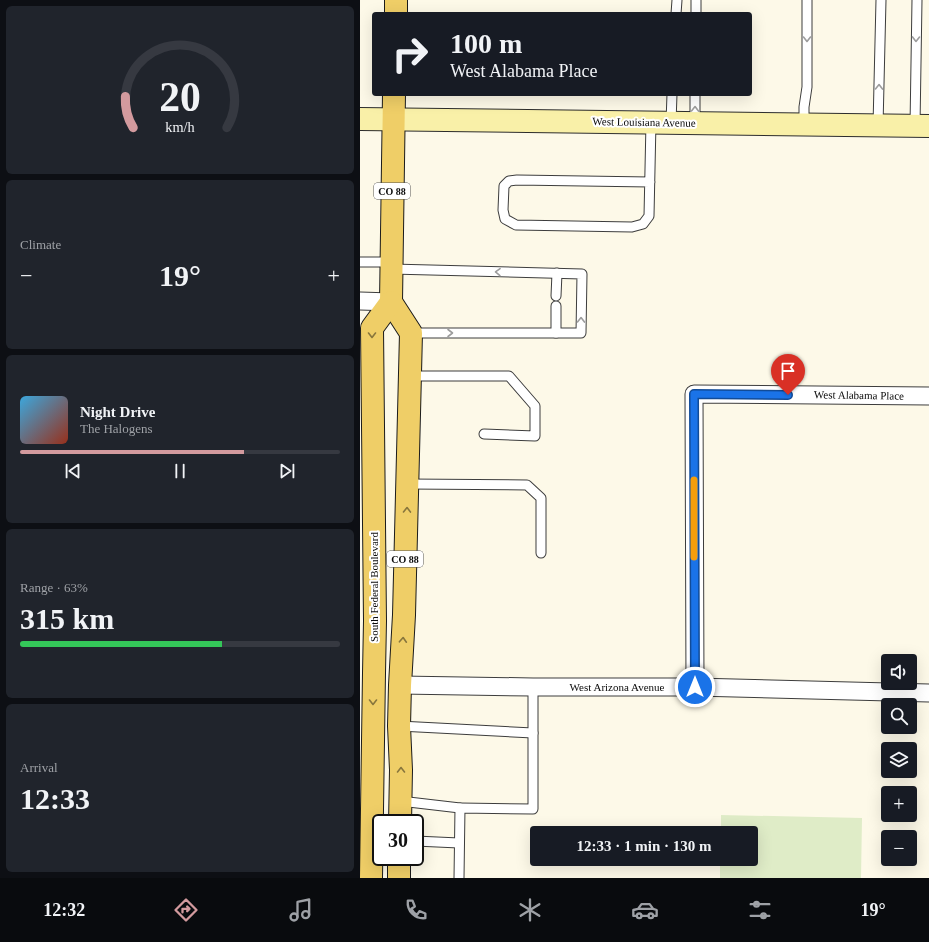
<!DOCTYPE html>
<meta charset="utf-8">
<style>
:root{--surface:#171b24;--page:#20242c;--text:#f1f3f6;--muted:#9ea1a6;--line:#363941;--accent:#d39a9e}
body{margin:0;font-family:Georgia,serif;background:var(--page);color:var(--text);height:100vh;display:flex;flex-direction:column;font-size:15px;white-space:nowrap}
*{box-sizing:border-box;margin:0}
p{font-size:13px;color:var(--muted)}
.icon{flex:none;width:22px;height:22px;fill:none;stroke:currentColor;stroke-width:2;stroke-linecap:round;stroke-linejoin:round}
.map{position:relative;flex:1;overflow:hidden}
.side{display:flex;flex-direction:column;gap:6px;padding:6px;background:#0d0f14;width:360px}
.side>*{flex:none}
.guide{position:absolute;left:12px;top:12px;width:380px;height:84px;border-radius:4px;box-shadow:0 4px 16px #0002;background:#171b24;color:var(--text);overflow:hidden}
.controls{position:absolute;left:521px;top:654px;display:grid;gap:8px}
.controls a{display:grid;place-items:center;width:36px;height:36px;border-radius:4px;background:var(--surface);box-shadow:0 4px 16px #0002;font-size:20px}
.speed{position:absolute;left:12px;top:814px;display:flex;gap:8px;font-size:20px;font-weight:700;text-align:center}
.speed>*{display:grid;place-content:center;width:52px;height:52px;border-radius:50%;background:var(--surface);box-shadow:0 4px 16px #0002;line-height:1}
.speed .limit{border:2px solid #111;border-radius:6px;background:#fff;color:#111}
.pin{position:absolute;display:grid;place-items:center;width:34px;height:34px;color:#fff;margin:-41px -17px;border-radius:50% 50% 50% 0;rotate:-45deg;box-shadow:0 0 4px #0007}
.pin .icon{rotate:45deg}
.me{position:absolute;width:44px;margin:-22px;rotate:0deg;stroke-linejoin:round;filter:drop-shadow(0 0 3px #0008)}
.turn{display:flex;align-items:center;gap:14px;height:84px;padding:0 12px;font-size:18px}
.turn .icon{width:52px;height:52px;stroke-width:2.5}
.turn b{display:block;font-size:28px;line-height:34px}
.big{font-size:30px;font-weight:700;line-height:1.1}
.side .tile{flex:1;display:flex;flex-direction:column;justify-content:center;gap:6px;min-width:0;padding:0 14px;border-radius:6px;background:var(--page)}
.side .dial{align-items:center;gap:0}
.dial svg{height:104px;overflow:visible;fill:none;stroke:var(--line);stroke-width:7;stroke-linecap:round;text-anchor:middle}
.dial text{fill:var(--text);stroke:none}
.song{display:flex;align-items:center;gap:12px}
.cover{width:48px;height:48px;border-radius:6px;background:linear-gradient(135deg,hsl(200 70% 55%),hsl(10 70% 35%))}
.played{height:4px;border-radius:2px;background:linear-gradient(90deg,var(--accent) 70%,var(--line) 70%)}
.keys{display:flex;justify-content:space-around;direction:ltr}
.heat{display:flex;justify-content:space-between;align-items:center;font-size:22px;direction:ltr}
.charge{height:6px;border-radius:3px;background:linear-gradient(90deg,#34c759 63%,var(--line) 0)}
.trip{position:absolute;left:170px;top:826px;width:228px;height:40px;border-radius:4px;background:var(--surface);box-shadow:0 4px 16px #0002;font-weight:700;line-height:40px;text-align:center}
.menu{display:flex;height:64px;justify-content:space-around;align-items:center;background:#090b0e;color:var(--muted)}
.menu .icon{width:28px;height:28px}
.menu .on{color:var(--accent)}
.menu b{font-size:18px;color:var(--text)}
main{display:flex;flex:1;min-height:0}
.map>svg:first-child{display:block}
.pitch{fill:#dfecc7}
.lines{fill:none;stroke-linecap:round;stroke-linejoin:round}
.lane-casing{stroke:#3d3d3d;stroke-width:11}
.street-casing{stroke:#3d3d3d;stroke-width:19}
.secondary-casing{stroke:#2c2c2c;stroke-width:24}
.primary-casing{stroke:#1b1b1b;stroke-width:24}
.lane{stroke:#fff;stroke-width:9}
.street{stroke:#fff;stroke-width:17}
.secondary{stroke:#f9f0a8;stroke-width:22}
.primary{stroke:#efce67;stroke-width:22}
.oneway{stroke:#9d9d9d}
.oneway2{stroke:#88763d}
.route-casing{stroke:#114b97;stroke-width:10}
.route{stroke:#1a73e8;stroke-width:7}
.slow{stroke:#f59e0b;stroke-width:7}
.labels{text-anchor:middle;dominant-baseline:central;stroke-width:4;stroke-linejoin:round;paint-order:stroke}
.shield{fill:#fff;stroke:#545454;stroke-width:1}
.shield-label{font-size:10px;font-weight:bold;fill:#0a0a0a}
.street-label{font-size:11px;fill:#0a0a0a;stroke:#fff}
</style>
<main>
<section class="side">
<div class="tile dial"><svg viewBox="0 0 100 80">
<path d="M14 69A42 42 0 1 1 86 69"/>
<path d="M14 69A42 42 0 0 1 8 45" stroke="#d39a9e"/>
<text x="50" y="56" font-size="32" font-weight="700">20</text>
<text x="50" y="72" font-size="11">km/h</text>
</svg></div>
<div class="tile"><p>Climate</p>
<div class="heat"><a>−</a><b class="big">19°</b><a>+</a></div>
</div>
<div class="tile">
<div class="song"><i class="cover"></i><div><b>Night Drive</b><p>The Halogens</p></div></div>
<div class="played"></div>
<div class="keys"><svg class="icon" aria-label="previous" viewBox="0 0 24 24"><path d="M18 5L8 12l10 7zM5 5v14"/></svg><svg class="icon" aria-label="pause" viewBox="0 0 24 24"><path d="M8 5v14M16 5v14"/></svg><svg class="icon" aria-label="next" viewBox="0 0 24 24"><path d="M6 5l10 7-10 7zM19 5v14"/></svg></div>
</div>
<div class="tile"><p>Range · 63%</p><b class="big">315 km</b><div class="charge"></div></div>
<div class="tile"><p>Arrival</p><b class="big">12:33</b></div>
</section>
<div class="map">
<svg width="569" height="878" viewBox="0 0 569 878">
<rect width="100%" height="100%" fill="#fdf9e8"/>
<!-- pitch -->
<polygon class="pitch" points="361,815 502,818 501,878 360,878 360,859 391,859 391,833 361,833"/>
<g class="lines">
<defs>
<g id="lane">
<polyline points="316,14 317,0"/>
<polyline points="336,14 336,0"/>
<polyline points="311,123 312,94"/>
<polyline points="335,123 335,94"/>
<polyline points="444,124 444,107 447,87 447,0"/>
<polyline points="518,126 521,0"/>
<polyline points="555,126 557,0"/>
<polyline points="290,182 157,180 149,181 144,186 143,210 145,219 156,225 272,227 283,224 289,216 291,122"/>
<polyline points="0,262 30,262"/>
<polyline points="31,269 222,274 221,333 51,333"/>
<polyline points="196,296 197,273"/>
<polyline points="196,333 196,306"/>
<polyline points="50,376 149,376 175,406 175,436 124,434"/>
<polyline points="47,484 167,485 181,498 181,553"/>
<polyline points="39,726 173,733"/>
<polyline points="40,801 100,808"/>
<polyline points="55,841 99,843"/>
<polyline points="99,878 100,808 173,809 173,687"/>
</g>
<g id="street">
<polyline points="0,301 31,302"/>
<polyline points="40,685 173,687 335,687 569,693"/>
<polyline points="335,687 334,394 569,396"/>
</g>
<polyline id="secondary" points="0,119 569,126"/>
<g id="primary">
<polyline points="36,14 36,0"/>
<polyline points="34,94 31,302 51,333 44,615 40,685 39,726 41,770 40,823"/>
<polyline points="11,878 14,673 15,621 12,328 31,302"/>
<polyline points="39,878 39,857"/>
</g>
</defs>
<!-- lane casing -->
<use href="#lane" class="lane-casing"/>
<!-- street casing -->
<use href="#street" class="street-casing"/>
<!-- secondary casing -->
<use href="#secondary" class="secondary-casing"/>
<!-- primary casing -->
<use href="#primary" class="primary-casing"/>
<!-- lane -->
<use href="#lane" class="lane"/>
<!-- street -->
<use href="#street" class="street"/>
<!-- secondary -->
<use href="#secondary" class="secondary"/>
<!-- primary -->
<use href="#primary" class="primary"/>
</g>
<!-- one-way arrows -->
<defs><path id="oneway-chevron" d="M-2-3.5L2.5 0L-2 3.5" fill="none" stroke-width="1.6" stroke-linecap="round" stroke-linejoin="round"/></defs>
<g class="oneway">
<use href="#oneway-chevron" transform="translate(447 39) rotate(90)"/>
<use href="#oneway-chevron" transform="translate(556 39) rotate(91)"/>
<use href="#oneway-chevron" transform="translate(519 87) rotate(-89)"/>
<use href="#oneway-chevron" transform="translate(335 109) rotate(-89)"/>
<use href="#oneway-chevron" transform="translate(138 272) rotate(-179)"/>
<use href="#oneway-chevron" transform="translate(221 320) rotate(-89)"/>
<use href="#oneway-chevron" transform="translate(90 333)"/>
</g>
<g class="oneway2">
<use href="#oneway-chevron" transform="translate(12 335) rotate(90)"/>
<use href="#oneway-chevron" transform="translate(47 510) rotate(-89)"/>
<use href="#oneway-chevron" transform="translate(43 640) rotate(-87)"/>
<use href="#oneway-chevron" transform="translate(13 702) rotate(90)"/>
<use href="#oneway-chevron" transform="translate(41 770) rotate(-90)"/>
</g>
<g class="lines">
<defs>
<polyline id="route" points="335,687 334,394 428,395"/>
</defs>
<!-- route casing -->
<use href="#route" class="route-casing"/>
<!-- route -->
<use href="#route" class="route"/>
<!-- slow -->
<polyline class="slow" points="334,480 334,557"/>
</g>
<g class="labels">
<!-- shield labels -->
<g class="shield">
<rect x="14" y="183" width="36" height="16" rx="3"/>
<rect x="27" y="551" width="36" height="16" rx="3"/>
</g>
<g class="shield-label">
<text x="32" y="191">CO 88</text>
<text x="45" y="559">CO 88</text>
</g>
<!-- street labels -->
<g class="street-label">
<text transform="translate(284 122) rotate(1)">West Louisiana Avenue</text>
<text transform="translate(499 395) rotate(1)">West Alabama Place</text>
<text transform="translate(14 587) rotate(-90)">South Federal Boulevard</text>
<text x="257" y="687">West Arizona Avenue</text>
</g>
</g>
</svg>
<div class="controls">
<a><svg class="icon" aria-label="sound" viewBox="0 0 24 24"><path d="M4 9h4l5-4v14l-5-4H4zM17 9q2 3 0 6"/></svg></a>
<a><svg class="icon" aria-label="search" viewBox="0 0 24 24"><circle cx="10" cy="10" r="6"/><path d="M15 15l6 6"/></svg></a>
<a><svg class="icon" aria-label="layers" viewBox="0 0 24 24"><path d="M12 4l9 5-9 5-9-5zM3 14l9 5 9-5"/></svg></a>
<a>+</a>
<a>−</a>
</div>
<div class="speed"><div class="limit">30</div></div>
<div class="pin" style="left:428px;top:395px;background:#d93025"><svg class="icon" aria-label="arrive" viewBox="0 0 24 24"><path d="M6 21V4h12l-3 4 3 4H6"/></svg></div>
<svg class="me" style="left:335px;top:687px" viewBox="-20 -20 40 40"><circle r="17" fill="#1a73e8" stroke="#fff" stroke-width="3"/><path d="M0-11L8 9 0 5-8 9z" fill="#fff"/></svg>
<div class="trip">12:33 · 1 min · 130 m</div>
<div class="guide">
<div class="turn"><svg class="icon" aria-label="right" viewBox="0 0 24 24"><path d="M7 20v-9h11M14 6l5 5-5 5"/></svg><div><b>100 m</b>West Alabama Place</div></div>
</div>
</div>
</main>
<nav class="menu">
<b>12:32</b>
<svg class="icon on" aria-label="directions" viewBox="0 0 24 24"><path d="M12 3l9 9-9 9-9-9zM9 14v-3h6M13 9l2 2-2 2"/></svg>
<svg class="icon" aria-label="music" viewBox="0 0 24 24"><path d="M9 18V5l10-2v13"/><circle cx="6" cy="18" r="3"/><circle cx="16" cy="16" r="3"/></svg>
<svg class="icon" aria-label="phone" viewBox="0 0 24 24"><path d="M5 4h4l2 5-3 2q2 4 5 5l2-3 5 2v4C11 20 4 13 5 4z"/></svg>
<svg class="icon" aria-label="climate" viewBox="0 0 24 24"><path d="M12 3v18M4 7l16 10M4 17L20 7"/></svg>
<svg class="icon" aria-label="car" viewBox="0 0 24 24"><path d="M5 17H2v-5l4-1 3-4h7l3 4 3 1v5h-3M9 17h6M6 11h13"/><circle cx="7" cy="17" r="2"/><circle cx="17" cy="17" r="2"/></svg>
<svg class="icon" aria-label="filters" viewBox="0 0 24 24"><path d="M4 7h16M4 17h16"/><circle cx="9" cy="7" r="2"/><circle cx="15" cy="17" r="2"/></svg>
<b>19°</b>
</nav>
